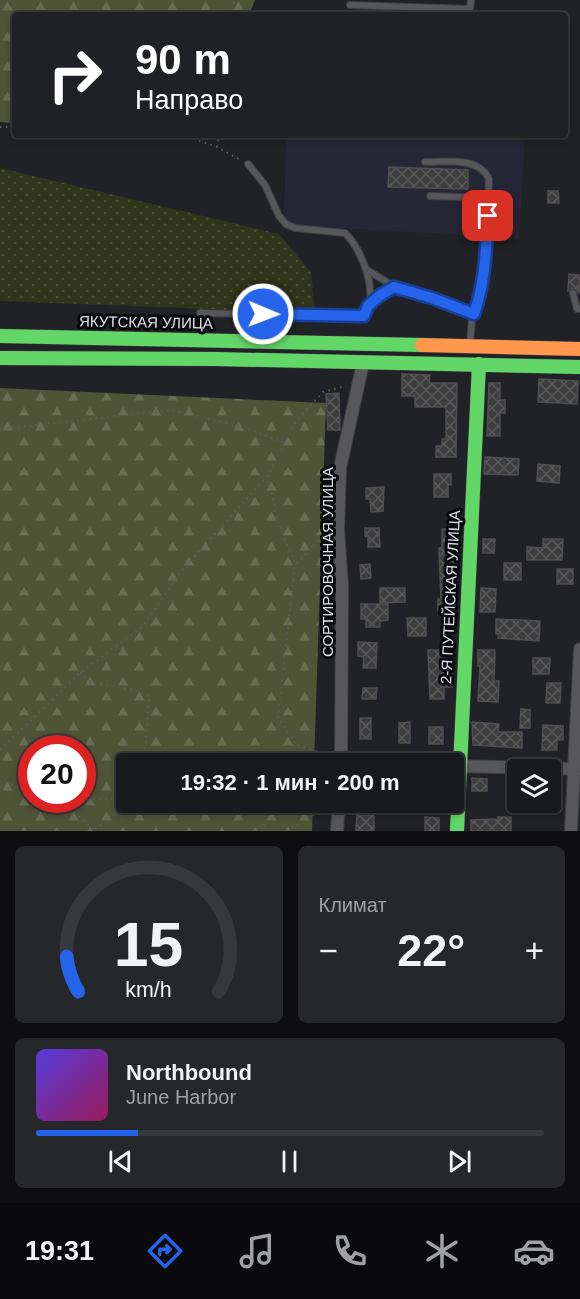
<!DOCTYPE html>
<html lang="ru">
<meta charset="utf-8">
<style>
:root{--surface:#191a1d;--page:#26272a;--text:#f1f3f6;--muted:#9fa1a4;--line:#37383b;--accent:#2563eb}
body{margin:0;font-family:Arial,sans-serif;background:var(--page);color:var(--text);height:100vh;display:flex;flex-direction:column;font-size:22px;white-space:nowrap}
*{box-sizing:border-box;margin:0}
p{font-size:20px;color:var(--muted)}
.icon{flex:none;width:33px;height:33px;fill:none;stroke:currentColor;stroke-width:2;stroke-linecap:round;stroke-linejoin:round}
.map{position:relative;height:831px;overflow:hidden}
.sheet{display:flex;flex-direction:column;gap:15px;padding:15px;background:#0e0e10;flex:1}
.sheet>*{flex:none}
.top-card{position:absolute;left:12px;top:12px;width:556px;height:126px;border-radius:6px;box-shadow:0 3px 9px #0003,0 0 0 2px var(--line);background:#202124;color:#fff;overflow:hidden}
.tools{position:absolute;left:507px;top:759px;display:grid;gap:12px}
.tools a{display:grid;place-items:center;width:54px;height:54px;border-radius:6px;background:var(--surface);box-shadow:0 3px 9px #0003,0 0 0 2px var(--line);font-size:30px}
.speed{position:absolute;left:18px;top:735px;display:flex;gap:12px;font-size:30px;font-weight:700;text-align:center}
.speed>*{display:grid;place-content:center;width:78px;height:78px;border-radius:50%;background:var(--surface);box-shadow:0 3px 9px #0003,0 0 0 2px var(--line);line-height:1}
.speed .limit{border:9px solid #d22;background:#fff;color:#111}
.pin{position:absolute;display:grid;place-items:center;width:51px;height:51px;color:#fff;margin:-26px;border-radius:12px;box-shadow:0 3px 9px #0006}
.me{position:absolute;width:66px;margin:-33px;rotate:91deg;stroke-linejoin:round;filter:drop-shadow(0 0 4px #0008)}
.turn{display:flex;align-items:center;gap:21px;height:126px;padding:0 24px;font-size:27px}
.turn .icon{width:78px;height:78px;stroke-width:2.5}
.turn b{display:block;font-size:42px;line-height:51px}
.big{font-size:45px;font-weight:700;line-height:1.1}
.sheet .tile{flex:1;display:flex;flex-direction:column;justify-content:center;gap:9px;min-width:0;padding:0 21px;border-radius:9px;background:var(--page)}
.sheet .dial{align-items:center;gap:0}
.dial svg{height:156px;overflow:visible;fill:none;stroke:var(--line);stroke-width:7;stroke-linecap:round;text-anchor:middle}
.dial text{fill:var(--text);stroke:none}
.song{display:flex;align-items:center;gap:18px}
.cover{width:72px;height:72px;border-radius:9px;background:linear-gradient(135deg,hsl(250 70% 55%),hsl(330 70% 35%))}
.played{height:6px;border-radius:3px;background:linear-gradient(90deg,var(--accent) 20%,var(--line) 20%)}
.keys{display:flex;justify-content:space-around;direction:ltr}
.heat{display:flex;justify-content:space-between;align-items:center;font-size:33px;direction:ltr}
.sheet .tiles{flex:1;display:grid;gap:15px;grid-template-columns:1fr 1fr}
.tile:last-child{grid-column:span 2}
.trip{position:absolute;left:116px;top:753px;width:348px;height:60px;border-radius:6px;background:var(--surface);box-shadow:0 3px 9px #0003,0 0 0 2px var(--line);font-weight:700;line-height:60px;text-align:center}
.tabs{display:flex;height:96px;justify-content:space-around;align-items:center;background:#0a0a0c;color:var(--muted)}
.tabs .icon{width:42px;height:42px}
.tabs .selected{color:var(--accent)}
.tabs b{font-size:27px;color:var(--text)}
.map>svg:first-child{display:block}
.built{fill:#262735}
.forest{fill:url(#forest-firs);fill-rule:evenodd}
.park{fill:url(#park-dots)}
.building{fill:url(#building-cross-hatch);stroke:#504e4f;stroke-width:1.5}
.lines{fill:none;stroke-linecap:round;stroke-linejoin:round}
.lane-casing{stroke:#3e3f42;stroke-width:8}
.street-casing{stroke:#3e3f42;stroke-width:14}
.fast-casing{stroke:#3e3f42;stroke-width:15}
.slow-casing{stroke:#3e3f42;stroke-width:15}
.path{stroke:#5b5c5f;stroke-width:2;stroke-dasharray:1.5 4.5;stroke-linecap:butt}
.lane{stroke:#57575b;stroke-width:6}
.street{stroke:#57575b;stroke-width:12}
.fast{stroke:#63d668;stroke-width:14}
.slow{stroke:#ff974d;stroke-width:14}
.route-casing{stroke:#184099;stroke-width:15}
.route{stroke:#2563eb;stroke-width:10}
.labels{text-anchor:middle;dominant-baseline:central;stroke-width:6;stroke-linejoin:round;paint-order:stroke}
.street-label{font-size:15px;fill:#e0e1e8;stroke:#090a0e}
</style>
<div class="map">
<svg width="580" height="831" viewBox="0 0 580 831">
<defs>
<pattern id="forest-firs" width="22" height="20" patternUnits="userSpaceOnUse" patternTransform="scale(1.5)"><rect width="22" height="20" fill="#4e5435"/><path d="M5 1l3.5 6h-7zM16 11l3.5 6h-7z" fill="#676c52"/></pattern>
<pattern id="park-dots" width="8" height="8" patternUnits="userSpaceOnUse" patternTransform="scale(1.5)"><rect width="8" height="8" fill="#2f341a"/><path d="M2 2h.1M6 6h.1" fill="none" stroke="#4d513b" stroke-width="1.8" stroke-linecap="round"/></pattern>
<pattern id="building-cross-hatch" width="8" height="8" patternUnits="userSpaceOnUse" patternTransform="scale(1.5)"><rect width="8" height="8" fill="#3e3d3e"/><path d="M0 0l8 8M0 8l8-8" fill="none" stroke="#5a595a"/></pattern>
</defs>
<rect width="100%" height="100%" fill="#212227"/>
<!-- built -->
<polygon class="built" points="286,135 525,135 519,238 284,225"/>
<!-- forest -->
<g class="forest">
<polygon points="0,0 255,0 249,15 15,15 15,123 0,122"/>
<path d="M0,388L326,403L314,763L126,764V802L313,803L312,831H0ZM32,748H82V800H32Z"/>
</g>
<!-- park -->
<polygon class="park" points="0,168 279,234 311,272 315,313 0,301"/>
<!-- building -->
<g class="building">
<polygon points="389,167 468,170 468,189 388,187"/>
<polygon points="548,191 558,191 559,203 548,203"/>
<polygon points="569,274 580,275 579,293 574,288 568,291"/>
<polygon points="402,374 430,375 429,383 457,383 456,457 436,457 436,446 442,446 442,439 446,439 446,407 415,407 415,396 402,396"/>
<polygon points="539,379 578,381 577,404 538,402"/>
<polygon points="489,383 500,383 500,400 505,400 505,413 500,413 500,436 487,436"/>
<polygon points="339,393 340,430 328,430 326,394"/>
<polygon points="485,457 519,459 518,475 484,474"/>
<polygon points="538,464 560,466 559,483 537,481"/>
<polygon points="434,474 451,474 451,485 448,485 448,497 434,497"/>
<polygon points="384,487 383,511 371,512 370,499 366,499 366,488"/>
<polygon points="365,528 379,528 380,547 368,547 368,537 365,536"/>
<polygon points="442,529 453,529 454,582 450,582 449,611 438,610 438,599 441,599 439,548 442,548"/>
<polygon points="483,539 495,539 494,553 483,553"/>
<polygon points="543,539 563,539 562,560 527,560 527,547 543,548"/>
<rect x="504" y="563" width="17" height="17"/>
<polygon points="370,564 371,578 361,579 360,565"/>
<rect x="557" y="569" width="16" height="15"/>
<polygon points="380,588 405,588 405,602 380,603"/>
<polygon points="481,588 496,589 495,612 480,612"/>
<polygon points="361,604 388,604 388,620 380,621 380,627 366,627 366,619 361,619"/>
<polygon points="407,618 426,618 426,636 408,636"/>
<polygon points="496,619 540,621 539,641 498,638 499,634 496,634"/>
<polygon points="358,642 377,643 376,668 363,668 364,657 358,656"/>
<polygon points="428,650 445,650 446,672 453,672 452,687 444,687 444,699 430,699"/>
<polygon points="478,650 495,650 494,681 499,681 498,702 478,701 480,666 478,666"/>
<polygon points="533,658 550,658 549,674 533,674"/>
<polygon points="547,683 561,683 560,703 546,703"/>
<polygon points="363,688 377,688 376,699 362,699"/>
<polygon points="521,709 530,710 530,728 520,728"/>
<rect x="360" y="718" width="11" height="21"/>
<polygon points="410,722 410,743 399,743 399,723"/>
<polygon points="472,722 499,724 498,732 522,732 522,748 473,745"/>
<polygon points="543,725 563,726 563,740 557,740 557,750 542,750"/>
<rect x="429" y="727" width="14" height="17"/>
<polygon points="550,777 561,777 560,806 550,805"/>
<polygon points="472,778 487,779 487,791 472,791"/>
<polygon points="357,815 374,815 374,831 356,831"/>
<polygon points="425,817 439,818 439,831 425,831"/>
<polygon points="498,817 511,817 511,831 471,831 471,820 498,819"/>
</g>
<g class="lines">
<defs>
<g id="lane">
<polyline points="350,5 470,9 471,0"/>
<path d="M425,162C445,162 478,156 489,179L486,253L480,296L472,319L470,345"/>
<path d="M248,164L265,185L279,216L286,224L295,228L345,233C362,249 380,295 364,316L284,315L283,341"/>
<polyline points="430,196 488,198"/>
<polyline points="367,270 395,287 432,298 473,314"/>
<polyline points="573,293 577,309 580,309"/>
<polyline points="368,306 379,295 395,287"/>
<polyline points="200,313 284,315"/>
</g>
<g id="street">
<polyline points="341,758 424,764"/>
<polyline points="341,764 342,586 338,529 340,468 363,363"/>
<polyline points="453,766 580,769"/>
<polyline points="337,831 339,802"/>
<polyline points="571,831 580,649"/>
</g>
<g id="fast">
<polyline points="0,336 422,345"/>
<polyline points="0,358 215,359 580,367"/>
<polyline points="457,831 479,364"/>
</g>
<polyline id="slow" points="422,345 580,349"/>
</defs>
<!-- lane casing -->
<use href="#lane" class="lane-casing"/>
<!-- street casing -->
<use href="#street" class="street-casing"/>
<!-- fast casing -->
<use href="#fast" class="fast-casing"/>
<!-- slow casing -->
<use href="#slow" class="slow-casing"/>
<!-- path -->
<g class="path">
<polyline points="230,15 235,0"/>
<polyline points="0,127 15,127"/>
<polyline points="182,135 217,147 242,161"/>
<polyline points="217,147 219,135"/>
<polyline points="0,429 171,410 243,427 285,443"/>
<polyline points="268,475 276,516 295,564"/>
<polyline points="327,532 295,565 278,717 296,745 329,755"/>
<polyline points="80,673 93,683 133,690 149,696 144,764"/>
<polyline points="0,750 80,673 142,627 182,570 268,475 297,420 323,392 346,386"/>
<polyline points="317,764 331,760"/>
<polyline points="0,781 32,791"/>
<polyline points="61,800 95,831"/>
<polyline points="63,800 126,798"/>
<polyline points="95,829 137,802"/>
<polyline points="262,831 271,802"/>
<polyline points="287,831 327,806"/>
</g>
<!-- lane -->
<use href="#lane" class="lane"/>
<!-- street -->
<use href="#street" class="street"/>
<!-- fast -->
<use href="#fast" class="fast"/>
<!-- slow -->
<use href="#slow" class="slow"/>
</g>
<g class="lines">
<defs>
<path id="route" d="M263,314L364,316L368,306L379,296L394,287L432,298L474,314C485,283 486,250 488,216"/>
</defs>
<!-- route casing -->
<use href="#route" class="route-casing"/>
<!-- route -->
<use href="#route" class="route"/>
</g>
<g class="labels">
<!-- street labels -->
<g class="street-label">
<text transform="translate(146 322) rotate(1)">ЯКУТСКАЯ УЛИЦА</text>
<text transform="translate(327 562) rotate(-90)">СОРТИРОВОЧНАЯ УЛИЦА</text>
<text transform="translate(450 597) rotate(-87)">2-Я ПУТЕЙСКАЯ УЛИЦА</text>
</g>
</g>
</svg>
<div class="tools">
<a><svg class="icon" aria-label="layers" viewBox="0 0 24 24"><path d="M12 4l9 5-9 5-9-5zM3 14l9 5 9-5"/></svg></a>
</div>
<div class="speed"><div class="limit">20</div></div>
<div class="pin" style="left:488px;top:216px;background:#d93025"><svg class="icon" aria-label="arrive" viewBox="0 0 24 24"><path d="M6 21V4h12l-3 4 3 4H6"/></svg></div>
<svg class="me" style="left:263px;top:314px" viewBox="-20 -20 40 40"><circle r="17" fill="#2563eb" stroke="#fff" stroke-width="3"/><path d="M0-11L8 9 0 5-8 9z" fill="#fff"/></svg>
<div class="trip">19:32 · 1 мин · 200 m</div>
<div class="top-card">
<div class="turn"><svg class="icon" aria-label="right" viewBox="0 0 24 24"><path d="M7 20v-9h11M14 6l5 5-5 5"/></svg><div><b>90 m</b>Направо</div></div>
</div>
</div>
<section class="sheet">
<div class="tiles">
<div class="tile dial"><svg viewBox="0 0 100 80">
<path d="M14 69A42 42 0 1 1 86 69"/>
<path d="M14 69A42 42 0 0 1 8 51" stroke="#2563eb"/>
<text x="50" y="56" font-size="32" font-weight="700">15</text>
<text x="50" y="72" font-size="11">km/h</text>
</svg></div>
<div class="tile"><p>Климат</p>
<div class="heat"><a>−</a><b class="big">22°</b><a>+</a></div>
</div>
<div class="tile">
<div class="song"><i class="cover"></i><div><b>Northbound</b><p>June Harbor</p></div></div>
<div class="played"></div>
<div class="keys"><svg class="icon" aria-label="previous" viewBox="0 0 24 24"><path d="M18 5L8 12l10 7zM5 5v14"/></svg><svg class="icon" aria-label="pause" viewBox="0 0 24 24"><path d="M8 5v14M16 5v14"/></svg><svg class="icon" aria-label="next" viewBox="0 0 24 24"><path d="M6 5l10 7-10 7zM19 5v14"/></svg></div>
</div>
</div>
</section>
<nav class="tabs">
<b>19:31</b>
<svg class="icon selected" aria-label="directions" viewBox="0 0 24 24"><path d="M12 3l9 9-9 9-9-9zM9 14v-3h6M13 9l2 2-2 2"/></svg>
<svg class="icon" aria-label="music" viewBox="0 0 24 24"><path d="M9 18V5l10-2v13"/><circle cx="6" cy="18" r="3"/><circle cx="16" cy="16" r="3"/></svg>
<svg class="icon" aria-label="phone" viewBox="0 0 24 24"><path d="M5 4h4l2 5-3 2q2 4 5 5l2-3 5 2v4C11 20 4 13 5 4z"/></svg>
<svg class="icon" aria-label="climate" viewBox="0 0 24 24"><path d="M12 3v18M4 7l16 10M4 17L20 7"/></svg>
<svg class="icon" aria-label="car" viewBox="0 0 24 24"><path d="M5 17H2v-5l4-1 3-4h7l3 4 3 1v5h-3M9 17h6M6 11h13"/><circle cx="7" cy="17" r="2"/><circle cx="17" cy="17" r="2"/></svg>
</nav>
